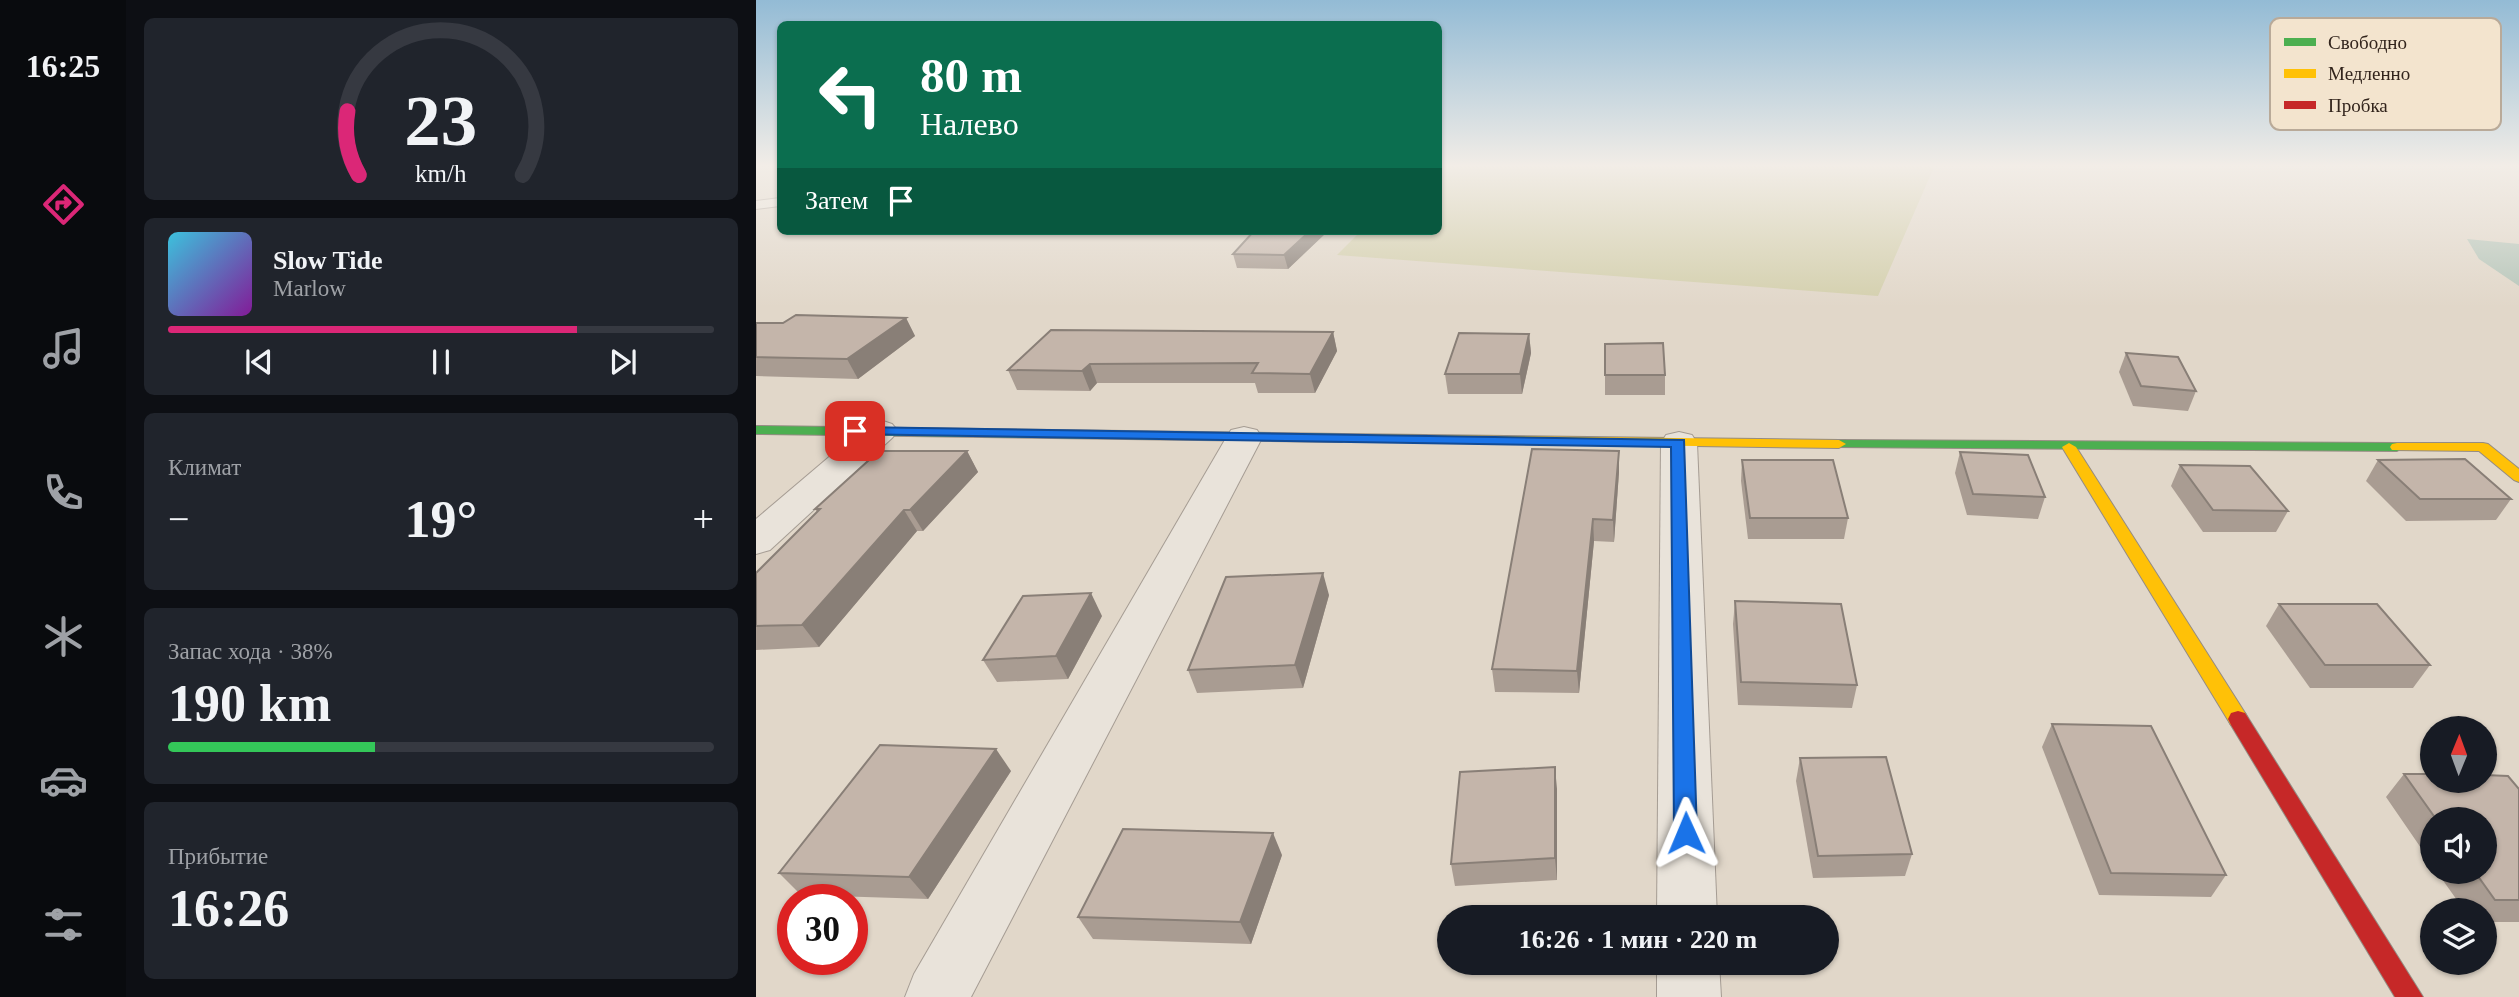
<!DOCTYPE html>
<html lang="ru">
<meta charset="utf-8">
<style>
:root{--surface:#171b24;--page:#20242c;--text:#f1f3f6;--muted:#9ea1a6;--line:#363941;--accent:#db2777}
body{margin:0;font-family:Georgia,serif;background:var(--page);color:var(--text);height:100vh;display:flex;flex-direction:column;font-size:26px;white-space:nowrap}
*{box-sizing:border-box;margin:0}
p{font-size:23px;color:var(--muted)}
.icon{flex:none;width:38px;height:38px;fill:none;stroke:currentColor;stroke-width:2;stroke-linecap:round;stroke-linejoin:round}
.map{position:relative;flex:1;overflow:hidden}
.panel{display:flex;flex-direction:column;gap:18px;padding:18px;background:#0d0f14;width:630px}
.panel>*{flex:none}
.banner{position:absolute;left:21px;top:21px;width:665px;height:214px;border-radius:10px;box-shadow:0 2px 5px #0004;background:#0b6e4f;color:#fff;overflow:hidden}
.needle{width:46px;rotate:1deg}
.fabs{position:absolute;left:1664px;top:716px;display:grid;gap:14px}
.fabs a{display:grid;place-items:center;width:77px;height:77px;border-radius:50%;background:var(--surface);box-shadow:0 2px 5px #0004;font-size:35px}
.speed{position:absolute;left:21px;top:884px;display:flex;gap:14px;font-size:35px;font-weight:700;text-align:center}
.speed>*{display:grid;place-content:center;width:91px;height:91px;border-radius:50%;background:var(--surface);box-shadow:0 2px 5px #0004;line-height:1}
.speed .limit{border:10px solid #d22;background:#fff;color:#111}
.pin{position:absolute;display:grid;place-items:center;width:60px;height:60px;color:#fff;margin:-30px;border-radius:14px;box-shadow:0 4px 10px #0006}
.me{position:absolute;width:77px;margin:-38px;rotate:359deg;stroke-linejoin:round;filter:drop-shadow(0 0 5px #0008)}
.turn{display:flex;align-items:center;gap:24px;height:147px;padding:0 28px;font-size:32px}
.turn .icon{width:91px;height:91px;stroke-width:2.5}
.turn b{display:block;font-size:49px;line-height:60px}
.then{display:flex;align-items:center;height:66px;padding:0 28px;background:#0003;gap:14px;font-size:26px}
.big{font-size:52px;font-weight:800;line-height:1.1}
.panel .tile{flex:1;display:flex;flex-direction:column;justify-content:center;gap:10px;min-width:0;padding:0 24px;border-radius:10px;background:var(--page)}
.panel .dial{align-items:center;gap:0}
.dial svg{height:182px;overflow:visible;fill:none;stroke:var(--line);stroke-width:7;stroke-linecap:round;text-anchor:middle}
.dial text{fill:var(--text);stroke:none}
.song{display:flex;align-items:center;gap:21px}
.cover{width:84px;height:84px;border-radius:10px;background:linear-gradient(135deg,hsl(190 70% 55%),hsl(290 70% 35%))}
.played{height:7px;border-radius:4px;background:linear-gradient(90deg,var(--accent) 75%,var(--line) 75%)}
.keys{display:flex;justify-content:space-around;direction:ltr}
.heat{display:flex;justify-content:space-between;align-items:center;font-size:38px;direction:ltr}
.charge{height:10px;border-radius:5px;background:linear-gradient(90deg,#34c759 38%,var(--line) 0)}
.trip{position:absolute;left:681px;top:905px;width:402px;height:70px;border-radius:35px;background:var(--surface);box-shadow:0 2px 5px #0004;font-weight:800;line-height:70px;text-align:center}
main{display:flex;flex:1;min-height:0}
.menu{display:flex;flex-direction:column;width:126px;justify-content:space-around;align-items:center;background:#090b0e;color:var(--muted)}
.menu .icon{width:49px;height:49px}
.menu .selected{color:var(--accent)}
.menu b{font-size:32px;color:var(--text)}
.map>svg:first-child{display:block}
.green{fill:#d3cfac}
.water{fill:#b5c5b9}
.lines{fill:none;stroke-linecap:round;stroke-linejoin:round}
.lane-casing{stroke:#a59c93;stroke-width:2}
.street-casing{stroke:#a59c93;stroke-width:2}
.fast-casing{stroke:#958c83;stroke-width:2}
.slow-casing{stroke:#958c83;stroke-width:2}
.jam-casing{stroke:#958c83;stroke-width:2}
.lane{fill:#e9e3da;fill-rule:evenodd}
.street{fill:#e9e3da;fill-rule:evenodd}
.fast{fill:#4caf50;fill-rule:evenodd}
.slow{fill:#ffc107;fill-rule:evenodd}
.jam{fill:#c62828;fill-rule:evenodd}
.wall{fill:#a99c92}
.shaded-wall{fill:#897f77}
.building{fill:#c4b5aa;stroke:#897f77;stroke-width:2}
.route{fill:#1a73e8;stroke:#114b97;stroke-width:2}
.key{fill:#f3e4ce;stroke:#b9aa99;stroke-width:2}
.key-label{font-size:19px;fill:#32241c}
</style>
<main>
<nav class="menu">
<b>16:25</b>
<svg class="icon selected" aria-label="directions" viewBox="0 0 24 24"><path d="M12 3l9 9-9 9-9-9zM9 14v-3h6M13 9l2 2-2 2"/></svg>
<svg class="icon" aria-label="music" viewBox="0 0 24 24"><path d="M9 18V5l10-2v13"/><circle cx="6" cy="18" r="3"/><circle cx="16" cy="16" r="3"/></svg>
<svg class="icon" aria-label="phone" viewBox="0 0 24 24"><path d="M5 4h4l2 5-3 2q2 4 5 5l2-3 5 2v4C11 20 4 13 5 4z"/></svg>
<svg class="icon" aria-label="climate" viewBox="0 0 24 24"><path d="M12 3v18M4 7l16 10M4 17L20 7"/></svg>
<svg class="icon" aria-label="car" viewBox="0 0 24 24"><path d="M5 17H2v-5l4-1 3-4h7l3 4 3 1v5h-3M9 17h6M6 11h13"/><circle cx="7" cy="17" r="2"/><circle cx="17" cy="17" r="2"/></svg>
<svg class="icon" aria-label="filters" viewBox="0 0 24 24"><path d="M4 7h16M4 17h16"/><circle cx="9" cy="7" r="2"/><circle cx="15" cy="17" r="2"/></svg>
</nav>
<section class="panel">
<div class="tile dial"><svg viewBox="0 0 100 80">
<path d="M14 69A42 42 0 1 1 86 69"/>
<path d="M14 69A42 42 0 0 1 9 41" stroke="#db2777"/>
<text x="50" y="56" font-size="32" font-weight="700">23</text>
<text x="50" y="72" font-size="11">km/h</text>
</svg></div>
<div class="tile">
<div class="song"><i class="cover"></i><div><b>Slow Tide</b><p>Marlow</p></div></div>
<div class="played"></div>
<div class="keys"><svg class="icon" aria-label="previous" viewBox="0 0 24 24"><path d="M18 5L8 12l10 7zM5 5v14"/></svg><svg class="icon" aria-label="pause" viewBox="0 0 24 24"><path d="M8 5v14M16 5v14"/></svg><svg class="icon" aria-label="next" viewBox="0 0 24 24"><path d="M6 5l10 7-10 7zM19 5v14"/></svg></div>
</div>
<div class="tile"><p>Климат</p>
<div class="heat"><a>−</a><b class="big">19°</b><a>+</a></div>
</div>
<div class="tile"><p>Запас хода · 38%</p><b class="big">190 km</b><div class="charge"></div></div>
<div class="tile"><p>Прибытие</p><b class="big">16:26</b></div>
</section>
<div class="map">
<svg width="1763" height="997" viewBox="0 0 1763 997">
<rect width="100%" height="100%" fill="#e1d7c9"/>
<!-- green -->
<polygon class="green" points="683,167 1178,167 1122,296 581,255 605,231 682,231"/>
<!-- water -->
<polygon class="water" points="1711,239 1763,244 1763,286 1723,259"/>
<g class="lines">
<defs>
<polygon id="lane" points="24,198 24,206 0,209 0,201"/>
<g id="street">
<polygon points="124,420 136,424 142,431 136,438 14,550 0,554 0,519 112,424"/>
<polygon points="488,427 501,430 506,438 215,997 149,997 158,974 470,438 475,430"/>
<polygon points="923,432 936,435 941,443 961,917 901,917 905,443 910,435"/>
<polygon points="901,962 963,962 965,997 901,997"/>
</g>
<g id="fast">
<polygon points="0,426 586,434 593,438 586,442 0,434"/>
<polygon points="1083,440 1641,443 1648,447 1641,451 1078,447 1076,444"/>
</g>
<g id="slow">
<polygon points="586,434 1083,440 1090,444 1083,448 581,441 579,438"/>
<polygon points="1313,443 1320,447 1489,713 1492,719 1489,725 1482,727 1475,725 1306,447"/>
<polygon points="1641,443 1727,443 1732,444 1763,469 1763,482 1758,480 1723,451 1636,450 1634,447 1636,444"/>
</g>
<polygon id="jam" points="1482,711 1489,713 1667,997 1639,997 1475,725 1472,719 1475,713"/>
</defs>
<!-- lane casing -->
<use href="#lane" class="lane-casing"/>
<!-- street casing -->
<use href="#street" class="street-casing"/>
<!-- fast casing -->
<use href="#fast" class="fast-casing"/>
<!-- slow casing -->
<use href="#slow" class="slow-casing"/>
<!-- jam casing -->
<use href="#jam" class="jam-casing"/>
<!-- lane -->
<use href="#lane" class="lane"/>
<!-- street -->
<use href="#street" class="street"/>
<!-- fast -->
<use href="#fast" class="fast"/>
<!-- slow -->
<use href="#slow" class="slow"/>
<!-- jam -->
<use href="#jam" class="jam"/>
</g>
<!-- wall -->
<g class="wall">
<polygon points="498,231 572,231 532,269 481,268 477,254"/>
<polygon points="150,318 159,336 102,379 0,376 0,323 27,323"/>
<polygon points="577,332 581,351 559,393 502,393 499,383 341,383 334,391 261,390 252,370"/>
<polygon points="773,334 775,353 766,394 692,394 689,374"/>
<polygon points="1370,353 1440,391 1432,411 1377,406 1363,372"/>
<rect x="849" y="375" width="60" height="20"/>
<polygon points="211,451 222,472 167,531 161,531 63,647 0,650 0,573 61,512 59,509"/>
<polygon points="863,451 863,472 858,542 838,541 823,693 739,692 736,669"/>
<polygon points="1204,452 1289,497 1282,519 1211,515 1199,473"/>
<polygon points="986,460 1092,518 1088,539 992,539 985,481"/>
<polygon points="1622,460 1755,499 1740,520 1650,521 1610,481"/>
<polygon points="1424,465 1532,511 1520,532 1447,532 1415,486"/>
<polygon points="573,595 547,688 441,693 432,670"/>
<polygon points="979,601 1101,685 1096,708 982,705 977,624"/>
<polygon points="1523,604 1674,665 1657,688 1554,688 1510,626"/>
<polygon points="346,616 312,679 241,682 227,660"/>
<polygon points="1296,724 1470,875 1455,897 1343,895 1286,747"/>
<polygon points="1044,758 1156,854 1149,876 1057,878 1040,781"/>
<polygon points="255,771 172,899 45,895 23,873"/>
<polygon points="1648,774 1763,789 1763,922 1729,922 1729,910 1708,910 1681,872 1729,872 1729,819 1676,819 1676,864 1630,797"/>
<polygon points="801,789 801,880 699,886 695,864"/>
<polygon points="526,855 495,944 337,939 322,917"/>
</g>
<!-- shaded-wall -->
<g class="shaded-wall">
<polygon points="554,231 572,231 532,269 528,255"/>
<polygon points="150,318 159,336 102,379 91,359"/>
<polygon points="577,332 581,351 559,393 554,374"/>
<polygon points="773,334 775,353 766,394 764,374"/>
<polygon points="334,364 341,383 334,391 326,371"/>
<polygon points="211,451 222,472 167,531 154,510"/>
<polygon points="863,451 863,472 858,542 857,520"/>
<polygon points="148,510 161,531 63,647 46,625"/>
<polygon points="837,519 838,541 823,693 821,671"/>
<polygon points="567,573 573,595 547,688 539,665"/>
<polygon points="335,593 346,616 312,679 300,656"/>
<polygon points="240,749 255,771 172,899 153,877"/>
<polygon points="799,767 801,789 801,880 799,858"/>
<polygon points="517,833 526,855 495,944 484,922"/>
</g>
<!-- building -->
<g class="building">
<polygon points="498,231 554,231 528,255 477,254"/>
<polygon points="40,315 150,318 91,359 0,357 0,323 27,323"/>
<polygon points="295,330 577,332 554,374 496,373 502,363 334,364 326,371 252,370"/>
<polygon points="703,333 773,334 764,374 689,374"/>
<polygon points="907,343 909,375 849,375 849,344"/>
<polygon points="1370,353 1422,357 1440,391 1385,386"/>
<polygon points="776,449 863,451 857,520 837,519 821,671 736,669"/>
<polygon points="123,451 211,451 154,510 148,510 46,625 0,626 0,573 64,509 59,509"/>
<polygon points="1204,452 1272,455 1289,497 1217,494"/>
<polygon points="1709,459 1755,499 1664,499 1622,460"/>
<polygon points="986,460 1077,460 1092,518 994,518"/>
<polygon points="1424,465 1494,466 1532,511 1457,510"/>
<polygon points="567,573 539,665 432,670 470,577"/>
<polygon points="335,593 300,656 227,660 267,596"/>
<polygon points="979,601 1085,604 1101,685 985,682"/>
<polygon points="1523,604 1621,604 1674,665 1569,665"/>
<polygon points="1296,724 1395,726 1470,875 1355,873"/>
<polygon points="124,745 240,749 153,877 23,873"/>
<polygon points="1130,757 1156,854 1062,856 1044,758"/>
<polygon points="799,767 799,858 695,864 704,772"/>
<polygon points="1648,774 1676,774 1676,780 1729,780 1729,775 1752,776 1763,789 1763,900 1739,900 1719,872 1729,872 1729,819 1680,819"/>
<polygon points="367,829 517,833 484,922 322,917"/>
</g>
<!-- sky -->
<linearGradient id="sky" x2="0" y2="1"><stop stop-color="#93bbd5"/><stop offset="0.54" stop-color="#f2ede7"/><stop offset="1" stop-color="#f2ede7" stop-opacity="0"/></linearGradient>
<rect width="1763" height="307" fill="url(#sky)"/>
<!-- route -->
<polygon class="route" points="99,427 928,440 941,833 938,841 930,844 921,841 918,833 915,447 94,434 94,428"/>
<!-- legend -->
<rect x="1514" y="18" width="231" height="112" rx="10" class="key"/>
<rect x="1528" y="38" width="32" height="8" fill="#4caf50"/>
<rect x="1528" y="69" width="32" height="9" fill="#ffc107"/>
<rect x="1528" y="101" width="32" height="8" fill="#c62828"/>
<g class="key-label">
<text x="1572" y="49">Свободно</text>
<text x="1572" y="80">Медленно</text>
<text x="1572" y="112">Пробка</text>
</g>
</svg>
<div class="fabs">
<a><svg class="needle" viewBox="-14 -14 28 28"><path d="M0-13l5 13h-10z" fill="#e53935"/><path d="M0 13l5-13h-10z" fill="#9ea1a6"/></svg></a>
<a><svg class="icon" aria-label="sound" viewBox="0 0 24 24"><path d="M4 9h4l5-4v14l-5-4H4zM17 9q2 3 0 6"/></svg></a>
<a><svg class="icon" aria-label="layers" viewBox="0 0 24 24"><path d="M12 4l9 5-9 5-9-5zM3 14l9 5 9-5"/></svg></a>
</div>
<div class="speed"><div class="limit">30</div></div>
<div class="pin" style="left:99px;top:431px;background:#d93025"><svg class="icon" aria-label="arrive" viewBox="0 0 24 24"><path d="M6 21V4h12l-3 4 3 4H6"/></svg></div>
<svg class="me" style="left:930px;top:833px" viewBox="-20 -20 40 40"><path d="M0-17L14 15 0 8-14 15z" fill="#1a73e8" stroke="#fff" stroke-width="4"/></svg>
<div class="trip">16:26 · 1 мин · 220 m</div>
<div class="banner">
<div class="turn"><svg class="icon" aria-label="left" viewBox="0 0 24 24"><path d="M17 20v-9H6M10 6l-5 5 5 5"/></svg><div><b>80 m</b>Налево</div></div>
<div class="then">Затем<svg class="icon" aria-label="arrive" viewBox="0 0 24 24"><path d="M6 21V4h12l-3 4 3 4H6"/></svg></div>
</div>
</div>
</main>
